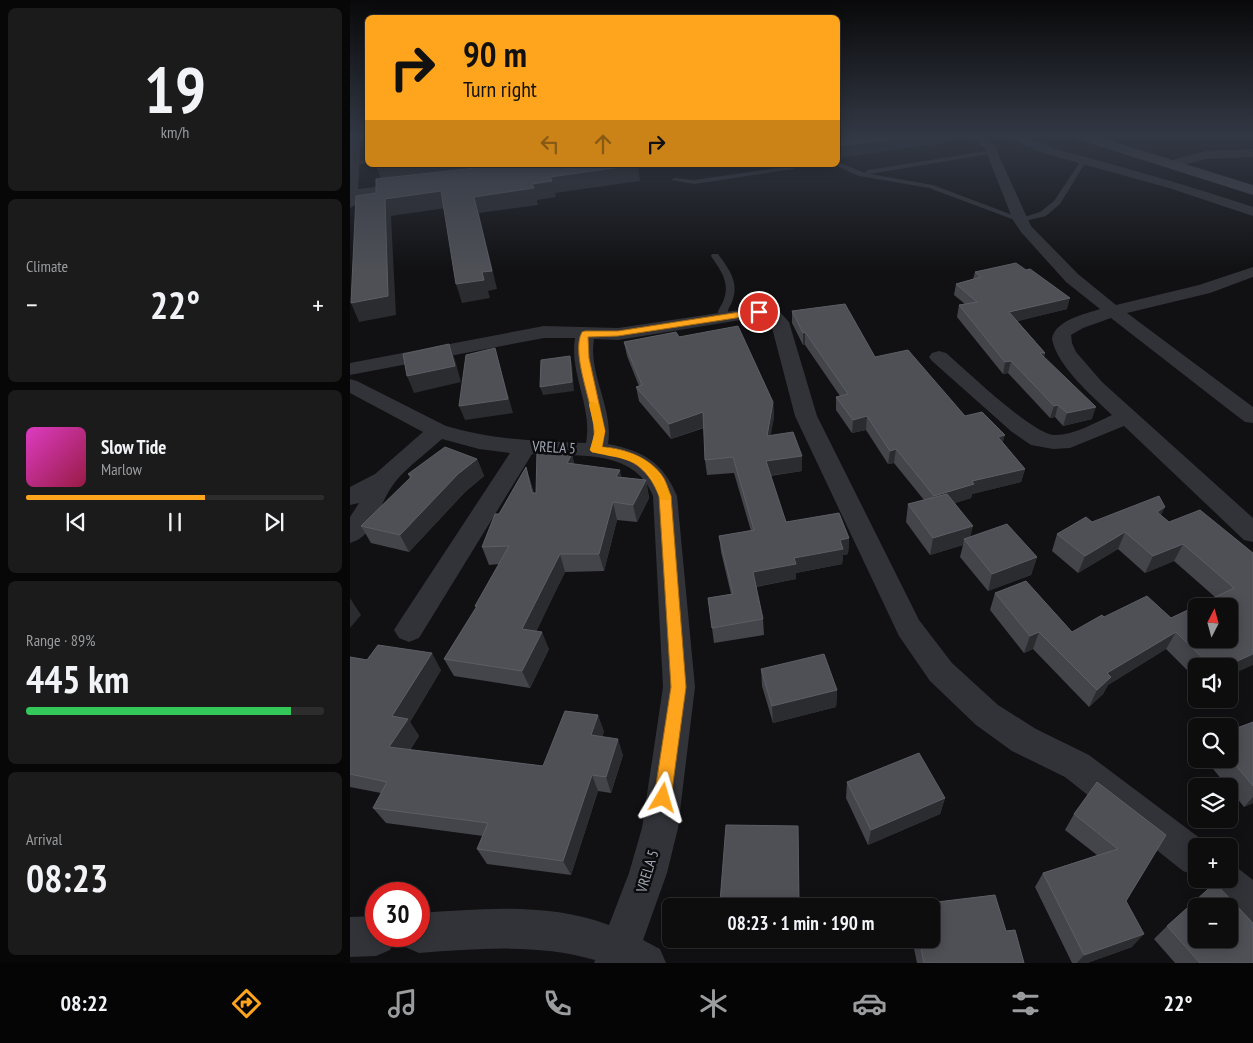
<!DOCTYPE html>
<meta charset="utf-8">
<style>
:root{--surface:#0d0d0e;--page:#1b1b1c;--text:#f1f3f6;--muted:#9a9c9e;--line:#2d2d2e;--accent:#fea41d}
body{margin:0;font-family:"PT Sans Narrow",sans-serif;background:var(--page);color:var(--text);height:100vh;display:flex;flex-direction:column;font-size:19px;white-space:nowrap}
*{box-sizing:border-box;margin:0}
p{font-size:16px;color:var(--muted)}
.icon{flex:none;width:28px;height:28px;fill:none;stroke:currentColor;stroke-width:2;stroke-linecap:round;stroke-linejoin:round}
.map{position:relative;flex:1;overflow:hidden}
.drawer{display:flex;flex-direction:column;gap:8px;padding:8px;background:#070708;width:350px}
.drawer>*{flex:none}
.banner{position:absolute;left:15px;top:15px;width:475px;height:152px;border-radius:8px;box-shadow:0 2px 12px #0003,0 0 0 1px var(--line);background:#fea41d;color:#111;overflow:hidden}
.needle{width:32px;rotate:6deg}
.tools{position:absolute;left:838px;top:598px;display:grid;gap:10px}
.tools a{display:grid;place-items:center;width:50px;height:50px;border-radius:8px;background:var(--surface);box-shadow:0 2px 12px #0003,0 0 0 1px var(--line);font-size:25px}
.speed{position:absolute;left:15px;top:882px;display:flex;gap:10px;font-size:25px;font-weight:700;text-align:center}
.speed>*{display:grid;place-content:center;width:65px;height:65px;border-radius:50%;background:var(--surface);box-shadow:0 2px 12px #0003,0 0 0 1px var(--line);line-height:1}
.speed .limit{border:8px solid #d22;background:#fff;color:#111}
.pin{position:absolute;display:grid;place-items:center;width:42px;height:42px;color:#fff;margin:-21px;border:2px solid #fff;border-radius:50%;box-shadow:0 1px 5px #0007}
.me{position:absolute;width:55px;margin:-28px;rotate:7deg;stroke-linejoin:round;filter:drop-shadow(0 0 4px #0008)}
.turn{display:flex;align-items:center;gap:18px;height:105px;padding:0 15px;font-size:22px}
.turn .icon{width:65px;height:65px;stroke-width:2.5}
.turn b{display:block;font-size:35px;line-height:42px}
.lanes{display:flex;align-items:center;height:48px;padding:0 15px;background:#0003;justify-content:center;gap:25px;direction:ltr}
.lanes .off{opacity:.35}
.big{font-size:38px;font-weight:800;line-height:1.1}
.drawer .widget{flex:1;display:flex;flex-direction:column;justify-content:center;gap:8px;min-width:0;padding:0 18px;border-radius:8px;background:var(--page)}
.drawer .dial{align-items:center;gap:0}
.dial b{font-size:65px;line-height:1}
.song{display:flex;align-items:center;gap:15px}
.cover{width:60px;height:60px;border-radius:8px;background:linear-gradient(135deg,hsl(310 70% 55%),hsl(340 70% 35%))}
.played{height:5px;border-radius:2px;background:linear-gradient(90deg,var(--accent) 60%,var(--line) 60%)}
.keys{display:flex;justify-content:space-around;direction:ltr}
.heat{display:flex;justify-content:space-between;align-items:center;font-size:28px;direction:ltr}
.charge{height:8px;border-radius:4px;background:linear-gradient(90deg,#34c759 89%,var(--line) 0)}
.trip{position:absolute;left:312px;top:898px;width:278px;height:50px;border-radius:8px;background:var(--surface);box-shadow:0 2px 12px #0003,0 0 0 1px var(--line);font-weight:800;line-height:50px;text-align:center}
.tabs{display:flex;height:80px;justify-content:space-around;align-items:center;background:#050506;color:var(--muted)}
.tabs .icon{width:35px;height:35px}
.tabs .selected{color:var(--accent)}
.tabs b{font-size:22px;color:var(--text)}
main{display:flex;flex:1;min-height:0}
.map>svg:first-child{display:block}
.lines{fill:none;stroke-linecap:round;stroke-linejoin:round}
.lane{fill:#323338;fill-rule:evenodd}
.street{fill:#323338;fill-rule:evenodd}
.secondary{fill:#404248;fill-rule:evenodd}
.wall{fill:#44454b}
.shaded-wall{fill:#2b2c30}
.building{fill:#4e5056;stroke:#5b5e65;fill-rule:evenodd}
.route{fill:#fea41d;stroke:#a56b13}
.slow{fill:#f59e0b}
.labels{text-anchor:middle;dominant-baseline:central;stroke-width:5;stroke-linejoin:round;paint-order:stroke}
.street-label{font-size:15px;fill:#a1a8b4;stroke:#0c0c0e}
</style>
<main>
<section class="drawer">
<div class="widget dial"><b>19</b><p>km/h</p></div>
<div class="widget"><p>Climate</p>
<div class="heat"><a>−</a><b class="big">22°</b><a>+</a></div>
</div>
<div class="widget">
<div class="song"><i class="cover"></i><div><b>Slow Tide</b><p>Marlow</p></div></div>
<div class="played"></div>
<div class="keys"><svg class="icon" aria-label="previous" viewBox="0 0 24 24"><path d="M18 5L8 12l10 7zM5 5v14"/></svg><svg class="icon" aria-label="pause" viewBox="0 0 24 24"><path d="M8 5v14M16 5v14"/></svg><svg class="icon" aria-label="next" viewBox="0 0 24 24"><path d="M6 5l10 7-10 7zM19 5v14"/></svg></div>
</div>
<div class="widget"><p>Range · 89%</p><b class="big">445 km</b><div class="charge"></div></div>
<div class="widget"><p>Arrival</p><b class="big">08:23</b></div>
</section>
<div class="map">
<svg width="903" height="963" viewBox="0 0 903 963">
<rect width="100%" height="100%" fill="#111113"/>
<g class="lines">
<!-- lane -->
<g class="lane">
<polygon points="643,150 645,151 645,153 520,174 583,185 671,218 690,212 704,201 732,159 737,160 710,204 696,216 670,222 579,188 509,176 485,165 488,165 488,162 490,163 515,173 518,170"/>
<polygon points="18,159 18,163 4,165 1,163"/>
<polygon points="442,166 445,168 444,169 344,184 321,180 324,178 344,180"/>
<path d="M362,254H368C379,269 390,283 382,302C379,308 377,310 378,317L373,320L368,317C367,310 370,308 373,302C381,283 371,271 361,256Z"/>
</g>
<!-- street -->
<g class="street">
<polygon points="0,136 11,136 8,189 58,183 65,187 63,190 7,197 7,204 0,208"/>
<path d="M616,136H632L644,145L681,226L728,274L766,305L849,285L903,267V277L860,293L777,313L903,407V423L895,422L878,409L761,318L733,328L721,335L722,343L726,352L752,382L903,518V542L894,540L774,426L720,448L703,449L681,445L662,432L582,361L579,357L582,353L589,351L596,353C616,370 683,435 705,435C725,435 744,423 762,415C743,397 707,366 702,339C705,320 735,314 750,309L716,282L671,232L663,220L635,149L628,142Z"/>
<path d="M655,136C676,135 694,145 713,151C777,168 840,186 903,207V216L819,188L693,153L657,138Z"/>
<polygon points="903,149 903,157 856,159 822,168 816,164 818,161 856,151"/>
<path d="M409,307L429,311L439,322L467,416L569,620L602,663L648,705L686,729L739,755L859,845L846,846V876L833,871L715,777L662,751L626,725L580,681L549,636L445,416L421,324L417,319L409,317L268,340L244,339C238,375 264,408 258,444C293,451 313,462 327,496L345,687L328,828L317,873L293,940L310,949L316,963H244L245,960C187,943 128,949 69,953L55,947L50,936H69V913C132,909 198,902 259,925L279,873L292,828L313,687L303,496C284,447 224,457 182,454L69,638L59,642L49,638L44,630L49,622L160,453L129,449L92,439C79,451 52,471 43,485C28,504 26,536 0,543V517L9,503L0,505V487L25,474L73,432L0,393V379L7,381L96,426C142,440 189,441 236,443C243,407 219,374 225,338H194L0,375V363L194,326L268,328Z"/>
<polygon points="879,863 885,866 903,880 903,924 889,919 879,910 879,906 875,906 859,892 853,879 879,879"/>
<polygon points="26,916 26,936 46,936 40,950 26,956 0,957 0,917"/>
</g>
<!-- secondary -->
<polygon class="secondary" points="725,136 745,136 903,185 903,195 727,139"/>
</g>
<!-- wall -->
<g class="wall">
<polygon points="625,272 717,309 667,321 695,353 694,357 742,419 713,426 705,417 700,418 658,373 653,374 607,317 609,305 615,304 604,295 606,284 623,279"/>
<polygon points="442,311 525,357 615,416 653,443 675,469 671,482 622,494 621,498 605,503 620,537 687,557 681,575 638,591 610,557 613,545 580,555 556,522 558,504 574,500 544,463 538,464 516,430 502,433 486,410 486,397 490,396 455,345 453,345 442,323"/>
<polygon points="329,337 423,402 424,417 420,435 452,471 420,476 436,522 499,538 498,554 493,555 492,564 446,573 446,579 406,587 413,619 414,635 364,643 358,598 381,594 371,552 369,536 401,531 384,473 357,475 355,460 354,428 321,439 289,401 286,387 289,386 277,356 274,342"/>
<polygon points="222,454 224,464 272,477 296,480 299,498 287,522 267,520 254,571 215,572 186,631 199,649 180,688 104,676 94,659 126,608 125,606 149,564 139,565 132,547 149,514 176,467 184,493 186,493"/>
<polygon points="127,459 134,476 115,492 59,552 21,543 11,526 60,478 58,474"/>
<polygon points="811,516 819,522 903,553 879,666 846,666 846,679 816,649 758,685 753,694 739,707 683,649 674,653 640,610 645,593 722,632 754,617 821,618 865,597 824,561 795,573 768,549 728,573 702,551 707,534 742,522"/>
<polygon points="0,657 91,670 60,722 69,736 60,750 193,766 254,731 252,737 273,755 261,793 248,791 221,875 137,864 127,849 133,836 36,823 23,808 31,793 0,787"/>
<polygon points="411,669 487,690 486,707 423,723 412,686"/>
<polygon points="903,722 903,803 894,807 879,788 879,786 877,786 855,759 879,759 879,731"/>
<polygon points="497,782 595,798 590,814 518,845 496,798"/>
<polygon points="724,814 816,835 776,901 782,947 737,963 722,963 685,887 693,873 747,855 715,830"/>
<polygon points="448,826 449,906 371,906 370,902"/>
<polygon points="645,895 656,931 665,930 674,963 567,963 562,939 581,939 581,906 562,906 562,905"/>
<polygon points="817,926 903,963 825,963 804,939"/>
</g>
<!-- shaded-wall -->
<g class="shaded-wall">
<polygon points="567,136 602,136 601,142 488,158 488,146"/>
<polygon points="54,165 191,165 33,184 27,168"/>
<polygon points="288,165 290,181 205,193 206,197 187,200 188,205 129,213 147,289 138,291 140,298 112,303 106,284 132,272 124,197 182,184 200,177"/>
<polygon points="91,191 96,208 41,216 46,315 9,322 1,303 35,199"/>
<polygon points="720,298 717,309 657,324 659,312"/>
<polygon points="455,332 455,345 453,345 453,333"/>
<polygon points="99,344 105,360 111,382 64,393 57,376"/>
<polygon points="145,348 163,413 115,420 109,406"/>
<polygon points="690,353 695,353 692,365"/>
<polygon points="220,356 222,364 224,391 193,395 190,387"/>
<polygon points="661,361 658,373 653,374 655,362"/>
<polygon points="423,402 424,417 418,451 417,436"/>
<polygon points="708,405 705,417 700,418 704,406"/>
<polygon points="746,407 742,419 713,426 717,413"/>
<polygon points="353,412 355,427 321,439 319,424"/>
<polygon points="517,416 516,430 502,433 503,420"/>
<polygon points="655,435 651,449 648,437"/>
<polygon points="546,449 544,463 538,464 540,451"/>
<polygon points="222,454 226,471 217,463"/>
<polygon points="452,456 452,471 416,476 416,461"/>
<polygon points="127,459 134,476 115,492 59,552 50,535 108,474"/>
<polygon points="176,467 181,485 188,511 182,493"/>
<polygon points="675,469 671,482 622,494 621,498 581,510 584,496 622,481"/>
<polygon points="270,470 274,488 266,477"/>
<polygon points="296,480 299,498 287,522 283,505"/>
<polygon points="263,502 267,520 254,571 249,554"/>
<polygon points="815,507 807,524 807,512"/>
<polygon points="623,526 619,543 614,539 613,545 580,555 583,538"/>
<polygon points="775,532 768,549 728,573 735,556"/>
<polygon points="499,538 498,554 493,555 492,564 446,573 446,579 404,587 403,572 444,558 490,540"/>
<polygon points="833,544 824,561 795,573 803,556"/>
<polygon points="210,554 215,572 179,647 172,629"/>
<polygon points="687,557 681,575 638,591 642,574"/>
<polygon points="0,598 11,615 0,628"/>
<polygon points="192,632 199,649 180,688 172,671"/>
<polygon points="689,632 683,649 674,653 680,636"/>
<polygon points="826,632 816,649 758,685 753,694 739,707 747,690 757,673"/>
<polygon points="82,653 91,670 60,722 69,736 51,763 39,747 42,716"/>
<polygon points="903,654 903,665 879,676 879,666 876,666"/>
<polygon points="487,690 486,707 423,723 422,706"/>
<polygon points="248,715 254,731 246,752 241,735"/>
<polygon points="268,739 273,755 261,793 256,777"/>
<polygon points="242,775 248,791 221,875 213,861"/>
<polygon points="903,797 903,803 894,807"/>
<polygon points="595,798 590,814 518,845 521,830"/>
<polygon points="794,934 782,947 737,963 727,963 734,955"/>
</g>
<!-- building -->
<g class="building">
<polygon points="488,136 567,136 488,146"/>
<polygon points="27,165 54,165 27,168"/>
<polygon points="152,165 286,165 200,177 202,181 182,184 184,188 124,197 142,271 132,272 134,280 106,284 91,191 35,199 38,296 1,303 6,196 26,193 26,179"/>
<polygon points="666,263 676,270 680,269 720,298 659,312 695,353 690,353 746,407 717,413 708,405 704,406 661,361 655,362 609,305 627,302 606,284 631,277 625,272"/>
<polygon points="495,304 525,357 558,350 615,416 632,412 655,435 648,437 675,469 622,481 624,484 584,496 546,449 540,451 517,416 503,420 486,397 498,394 455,332 453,333 442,311"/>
<polygon points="388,326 423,402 417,436 443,432 452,456 416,461 436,522 489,513 499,538 490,540 493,549 444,558 446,564 403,572 413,619 362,628 358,598 383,594 369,536 404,530 383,457 355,460 353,412 319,424 286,387 292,385 274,342 326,332 329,337"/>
<polygon points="99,344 105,366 57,376 53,354"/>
<polygon points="145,348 158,399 109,406 116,355"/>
<polygon points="220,356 222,382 190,387 191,360"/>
<polygon points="95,447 127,459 108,474 50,535 11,526 62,476 58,474"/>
<polygon points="187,451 222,454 217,463 270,470 266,477 296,480 283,505 263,502 249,554 210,554 172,629 192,632 172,671 94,659 127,606 125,606 159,546 132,547 145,514 149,514 176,467 182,493 186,493"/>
<polygon points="597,494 623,526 583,538 558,504"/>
<path d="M809,496L815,507L807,512L819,522L850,510L903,553V654L876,666H861L826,632L757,673L761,677L747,690L689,632L680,636L645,593L676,581L722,632L752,615L754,617L797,596L821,618L884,588L833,544L803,556L775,532L735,556L707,534L736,517L742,522ZM846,606H879V639H846Z"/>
<polygon points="657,524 687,557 642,574 614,539"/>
<polygon points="28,645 82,653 42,716 58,719 39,747 193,766 215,711 248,715 241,735 268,739 256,777 242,775 213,861 127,849 138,823 23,808 37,782 0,774 0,657 17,660"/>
<polygon points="474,654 487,690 422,706 411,669"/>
<polygon points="903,722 903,786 879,757 879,731"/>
<polygon points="569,753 595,798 521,830 497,782"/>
<polygon points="747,782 816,835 776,901 794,934 734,955 693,873 768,849 724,814"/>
<polygon points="376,825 448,826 449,902 370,902"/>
<path d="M865,883L903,923V963H850L817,926ZM846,906H879V939H846Z"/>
<polygon points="645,895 656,931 665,930 674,963 574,963 569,939 581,939 581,906 562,906 562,905"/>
</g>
<!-- sky -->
<linearGradient id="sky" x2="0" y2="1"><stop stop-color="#09090a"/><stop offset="0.5" stop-color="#323844"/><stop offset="1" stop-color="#323844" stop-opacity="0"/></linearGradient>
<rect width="903" height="271" fill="url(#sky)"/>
<!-- route -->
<path class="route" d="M409,309L412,310V314L268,336L238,337L239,358L255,431L252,447C273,448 298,457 311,474C316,480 318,489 321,496L336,687L321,798L319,804L313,807L307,804L304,798L321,687L309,496C299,471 285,459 258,454C252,453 247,453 242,452L240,450C242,444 245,437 244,431C244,405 220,354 232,332L235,331H268Z"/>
<!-- slow -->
<path class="slow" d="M240,402H244L249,405L255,431L252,447C291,453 306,460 321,497L319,500H311C307,493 306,485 302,478C288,457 263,458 242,452L240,450L245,431L239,405Z"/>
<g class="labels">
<!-- street labels -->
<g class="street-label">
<text transform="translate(204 447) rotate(3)">VRELA 5</text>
<text transform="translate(297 871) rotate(-73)">VRELA 5</text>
</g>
</g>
</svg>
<div class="tools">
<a><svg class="needle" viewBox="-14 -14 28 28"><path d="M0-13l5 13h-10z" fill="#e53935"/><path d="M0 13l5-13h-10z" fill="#9a9c9e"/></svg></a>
<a><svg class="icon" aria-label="sound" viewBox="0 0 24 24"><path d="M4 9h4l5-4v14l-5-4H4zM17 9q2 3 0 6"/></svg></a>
<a><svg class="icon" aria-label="search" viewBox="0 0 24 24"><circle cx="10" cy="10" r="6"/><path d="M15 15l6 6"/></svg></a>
<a><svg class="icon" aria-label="layers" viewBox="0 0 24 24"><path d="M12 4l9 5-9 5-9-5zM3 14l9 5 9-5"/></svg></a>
<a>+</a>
<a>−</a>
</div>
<div class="speed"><div class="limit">30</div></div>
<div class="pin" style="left:409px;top:312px;background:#d93025"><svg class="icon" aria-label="arrive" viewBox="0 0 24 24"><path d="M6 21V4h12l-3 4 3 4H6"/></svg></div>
<svg class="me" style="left:313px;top:798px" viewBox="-20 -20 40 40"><path d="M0-17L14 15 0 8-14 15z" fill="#fea41d" stroke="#fff" stroke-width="4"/></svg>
<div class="trip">08:23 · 1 min · 190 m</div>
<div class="banner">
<div class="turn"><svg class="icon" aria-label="right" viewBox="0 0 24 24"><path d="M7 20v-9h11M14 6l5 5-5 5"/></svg><div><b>90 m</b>Turn right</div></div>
<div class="lanes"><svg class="icon off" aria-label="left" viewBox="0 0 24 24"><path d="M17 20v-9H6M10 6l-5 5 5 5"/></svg><svg class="icon off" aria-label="ahead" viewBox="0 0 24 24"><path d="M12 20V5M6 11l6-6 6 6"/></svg><svg class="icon" aria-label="right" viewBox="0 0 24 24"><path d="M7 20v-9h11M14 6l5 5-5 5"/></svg></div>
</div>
</div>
</main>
<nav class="tabs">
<b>08:22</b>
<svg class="icon selected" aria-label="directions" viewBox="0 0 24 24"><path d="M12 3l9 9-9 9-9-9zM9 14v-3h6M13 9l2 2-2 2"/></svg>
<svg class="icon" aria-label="music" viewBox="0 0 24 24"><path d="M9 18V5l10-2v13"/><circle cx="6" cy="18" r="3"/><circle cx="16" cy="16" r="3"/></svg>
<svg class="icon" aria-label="phone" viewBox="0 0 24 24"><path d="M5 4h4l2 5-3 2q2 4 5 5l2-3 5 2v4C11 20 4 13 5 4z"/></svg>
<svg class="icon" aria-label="climate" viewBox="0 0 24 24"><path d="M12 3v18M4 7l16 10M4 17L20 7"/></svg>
<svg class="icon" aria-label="car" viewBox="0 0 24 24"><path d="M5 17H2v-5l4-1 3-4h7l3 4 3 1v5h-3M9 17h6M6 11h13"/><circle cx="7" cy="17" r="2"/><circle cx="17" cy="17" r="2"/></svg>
<svg class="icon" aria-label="filters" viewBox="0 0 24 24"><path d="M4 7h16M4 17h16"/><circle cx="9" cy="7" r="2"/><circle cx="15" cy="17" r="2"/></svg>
<b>22°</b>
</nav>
